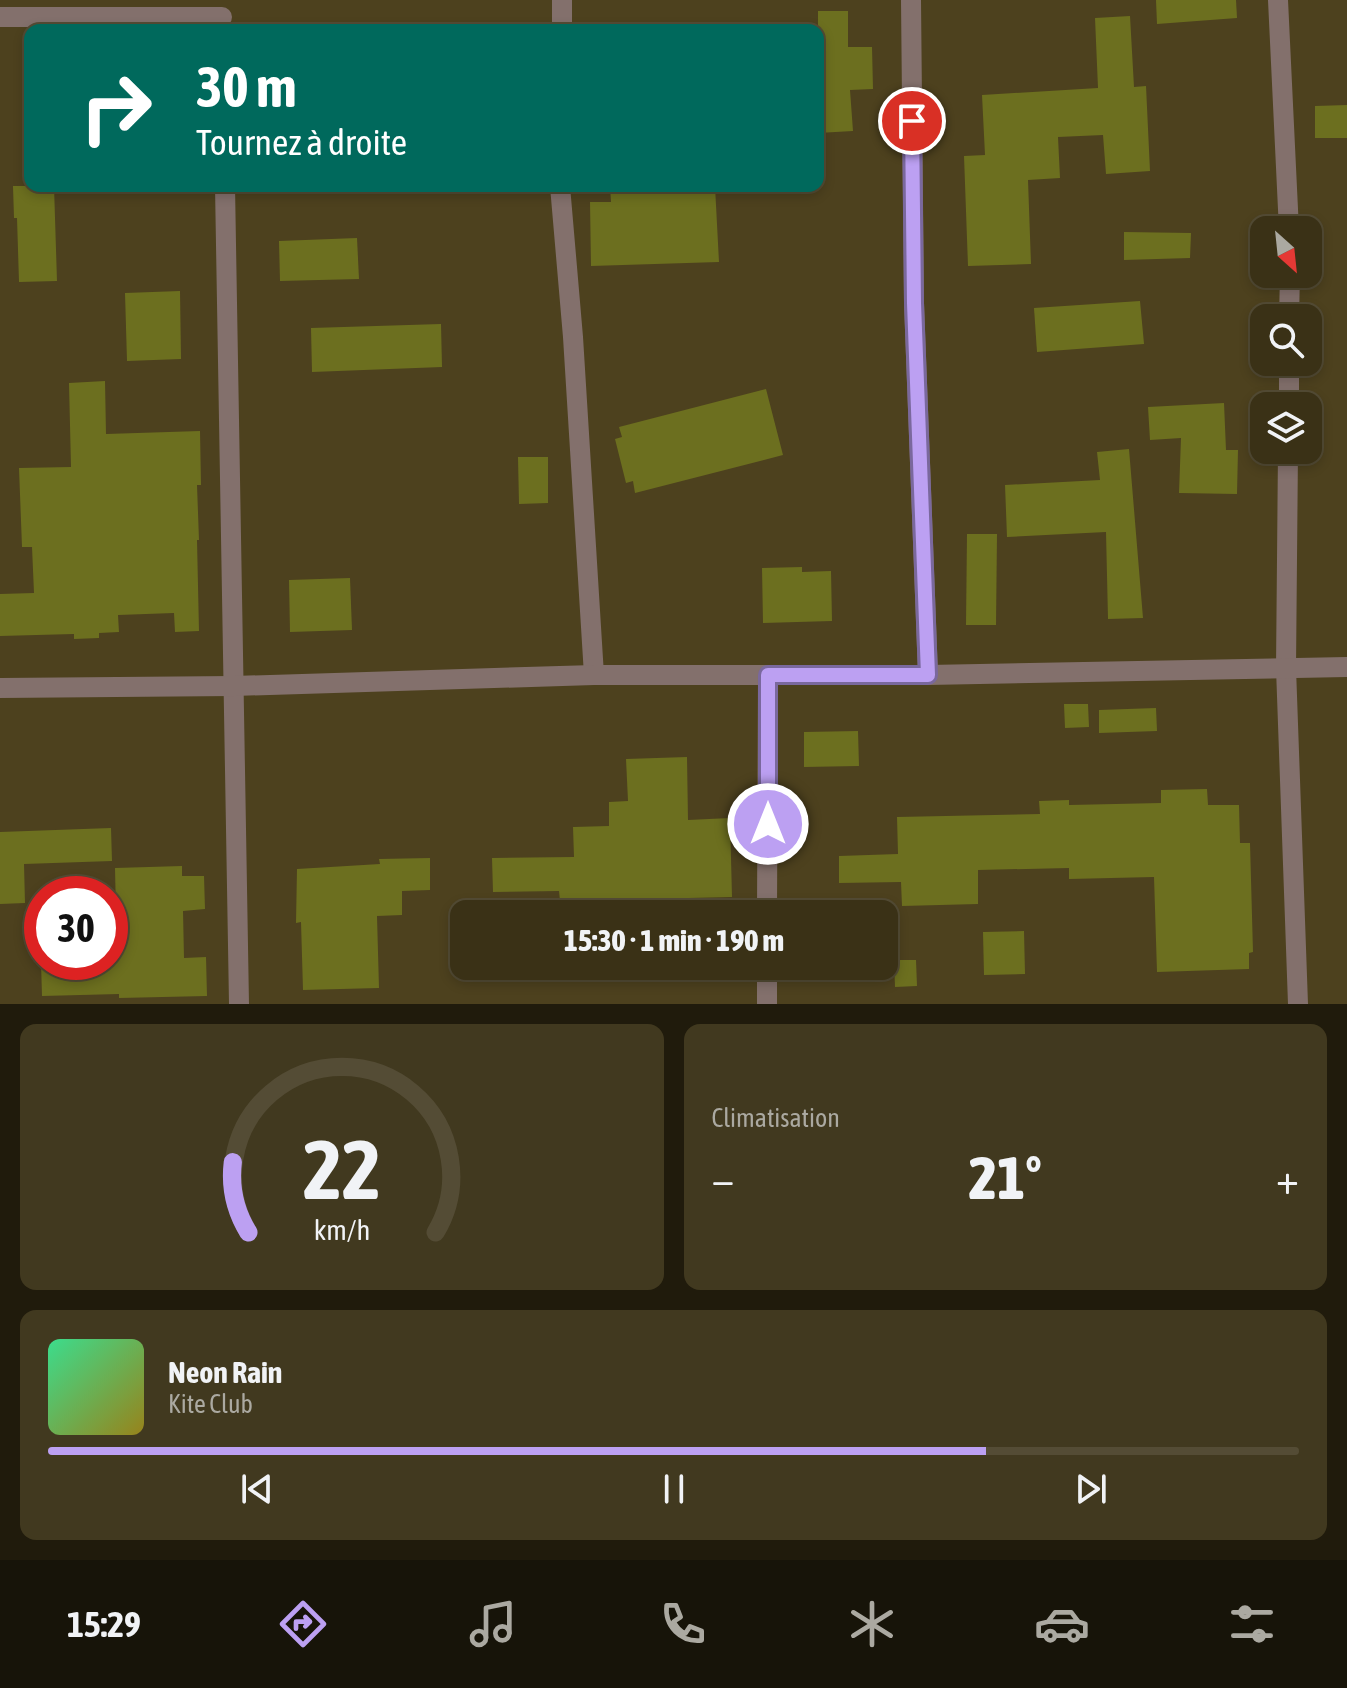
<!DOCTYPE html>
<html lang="fr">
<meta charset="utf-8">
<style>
:root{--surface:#3a3116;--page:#41391f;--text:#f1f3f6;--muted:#aba9a1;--line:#544c35;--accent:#bca0f2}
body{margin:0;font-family:"Asap Condensed",sans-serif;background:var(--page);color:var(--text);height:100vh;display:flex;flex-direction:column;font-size:30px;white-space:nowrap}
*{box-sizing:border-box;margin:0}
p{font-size:26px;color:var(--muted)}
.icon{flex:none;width:44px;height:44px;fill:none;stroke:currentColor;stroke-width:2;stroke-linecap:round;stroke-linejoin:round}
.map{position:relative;height:1004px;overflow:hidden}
.sheet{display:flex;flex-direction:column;gap:20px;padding:20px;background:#201b0c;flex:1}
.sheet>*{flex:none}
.top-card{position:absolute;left:24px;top:24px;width:800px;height:168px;border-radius:16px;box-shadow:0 4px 12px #0003,0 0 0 2px var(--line);background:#00695c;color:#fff;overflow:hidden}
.needle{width:52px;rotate:153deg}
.buttons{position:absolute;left:1250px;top:216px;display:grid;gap:16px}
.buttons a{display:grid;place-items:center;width:72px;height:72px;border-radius:16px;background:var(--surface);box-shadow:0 4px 12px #0003,0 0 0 2px var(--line);font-size:40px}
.speed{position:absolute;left:24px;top:876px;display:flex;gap:16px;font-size:40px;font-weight:700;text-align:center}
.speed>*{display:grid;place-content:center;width:104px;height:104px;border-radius:50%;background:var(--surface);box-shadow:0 4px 12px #0003,0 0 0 2px var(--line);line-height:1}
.speed .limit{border:12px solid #d22;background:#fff;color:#111}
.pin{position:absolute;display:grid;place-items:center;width:68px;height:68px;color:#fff;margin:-34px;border:4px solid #fff;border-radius:50%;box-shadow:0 2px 8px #0007}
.me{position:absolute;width:88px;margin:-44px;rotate:0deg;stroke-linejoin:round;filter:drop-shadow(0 0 6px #0008)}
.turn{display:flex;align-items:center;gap:28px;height:168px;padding:0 40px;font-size:36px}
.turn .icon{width:104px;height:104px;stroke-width:2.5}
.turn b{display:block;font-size:56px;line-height:68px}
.big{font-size:60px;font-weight:800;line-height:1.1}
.sheet .tile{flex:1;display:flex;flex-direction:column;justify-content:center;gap:12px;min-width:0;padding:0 28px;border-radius:16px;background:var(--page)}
.sheet .dial{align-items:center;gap:0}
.dial svg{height:208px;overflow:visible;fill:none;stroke:var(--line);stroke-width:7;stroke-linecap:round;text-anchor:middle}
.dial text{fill:var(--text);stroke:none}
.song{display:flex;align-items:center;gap:24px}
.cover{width:96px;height:96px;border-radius:12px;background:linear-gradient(135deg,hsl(150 70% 55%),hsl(50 70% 35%))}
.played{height:8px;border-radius:4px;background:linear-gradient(90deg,var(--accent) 75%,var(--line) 75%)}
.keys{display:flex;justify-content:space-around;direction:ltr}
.heat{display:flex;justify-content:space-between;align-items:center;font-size:44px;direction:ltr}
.sheet .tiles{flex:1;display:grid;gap:20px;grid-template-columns:1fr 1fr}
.tile:last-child{grid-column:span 2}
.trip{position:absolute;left:450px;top:900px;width:448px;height:80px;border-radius:16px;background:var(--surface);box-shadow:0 4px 12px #0003,0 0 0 2px var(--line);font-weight:800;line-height:80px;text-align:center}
.dock{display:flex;height:128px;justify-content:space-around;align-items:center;background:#171409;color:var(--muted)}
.dock .icon{width:56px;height:56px}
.dock .selected{color:var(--accent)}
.dock b{font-size:36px;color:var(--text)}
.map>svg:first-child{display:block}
.building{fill:#6c6f1f}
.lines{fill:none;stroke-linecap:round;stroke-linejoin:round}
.minor{stroke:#83706c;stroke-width:20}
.route-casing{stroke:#7a689d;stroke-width:20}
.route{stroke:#bca0f2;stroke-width:14}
</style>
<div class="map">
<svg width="1347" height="1004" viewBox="0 0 1347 1004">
<rect width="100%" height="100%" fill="#4d411e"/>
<!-- building -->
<g class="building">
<polygon points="1156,0 1236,0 1237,18 1157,24"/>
<polygon points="818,11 848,11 848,47 872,47 873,89 850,90 853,131 818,133"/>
<polygon points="1130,16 1134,87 1146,86 1150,171 1106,174 1103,135 1058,137 1060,178 1028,180 1031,264 968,266 964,156 985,155 982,95 1098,88 1095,18"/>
<polygon points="1347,105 1347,138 1315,138 1315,106"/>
<polygon points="13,186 54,186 57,281 19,282 17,218 14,218"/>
<polygon points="610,186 715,186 719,262 591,266 590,202 611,202"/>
<polygon points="1124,232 1191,233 1190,258 1124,260"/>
<polygon points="357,238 359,279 280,281 279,241"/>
<polygon points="180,291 181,359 127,361 125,293"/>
<polygon points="1140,301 1144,344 1037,352 1034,308"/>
<polygon points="441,324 442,367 312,372 311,328"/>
<polygon points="105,381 106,434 200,431 201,485 197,485 199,540 197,540 199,631 175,632 174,613 118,615 119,632 99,633 99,638 74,639 74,634 0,636 0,594 34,593 32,547 22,547 19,468 71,467 69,383"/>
<polygon points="766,389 783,455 635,493 633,481 626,483 615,439 622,437 619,427"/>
<polygon points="1224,403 1226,450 1238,450 1237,494 1179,493 1181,438 1150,440 1148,407"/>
<polygon points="1129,449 1143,618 1108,619 1106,532 1007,537 1005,485 1100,480 1097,452"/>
<polygon points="518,457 548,457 548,503 519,504"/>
<polygon points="967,534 997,534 996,625 966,625"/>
<polygon points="802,567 802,572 831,571 832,621 763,623 762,568"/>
<polygon points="350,578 352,630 290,632 289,580"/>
<polygon points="1064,704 1088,704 1089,727 1065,728"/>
<polygon points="1156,708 1157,731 1099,733 1099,710"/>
<polygon points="858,731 859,766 804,767 804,732"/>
<polygon points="687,757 688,820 730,818 732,897 560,901 559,891 493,892 492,858 574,857 573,827 609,826 609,802 628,801 626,759"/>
<polygon points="1207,789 1208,805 1239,805 1240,843 1250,843 1253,952 1249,953 1249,969 1157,972 1154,877 1069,879 1069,868 978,870 978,904 902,906 901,882 839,883 839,856 898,854 897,817 1040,814 1039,801 1069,800 1069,805 1161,803 1161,790"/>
<polygon points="111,828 112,861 24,864 25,903 0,904 0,832"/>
<polygon points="430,858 430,890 402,891 402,915 377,916 379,988 303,990 301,922 296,923 297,869 380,864 379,859"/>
<polygon points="182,866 182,876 204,876 205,909 183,911 184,958 206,957 207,996 119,998 119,994 42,996 41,962 117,962 115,868"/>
<polygon points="1024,931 1025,974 984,975 983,932"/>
<polygon points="894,960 916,960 917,986 895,987"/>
</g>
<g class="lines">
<!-- minor -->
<g class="minor">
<polyline points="911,0 914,303 928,675"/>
<polyline points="1278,0 1289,230"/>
<polyline points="0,17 222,17"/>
<polyline points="562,30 562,0"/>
<polyline points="225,186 239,1004"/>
<polyline points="560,186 573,337 594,675"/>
<polyline points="1289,318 1290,274"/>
<polyline points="1289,406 1289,362"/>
<polyline points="1288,450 1286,668 1298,1004"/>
<polyline points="0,688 234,686 594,675 928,675 1347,667"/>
<polyline points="767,914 768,675"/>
<polyline points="767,1004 767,966"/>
</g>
</g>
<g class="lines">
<defs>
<polyline id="route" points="768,824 768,675 928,675 914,303 912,121"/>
</defs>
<!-- route casing -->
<use href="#route" class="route-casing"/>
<!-- route -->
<use href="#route" class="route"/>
</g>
</svg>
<div class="buttons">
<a><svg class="needle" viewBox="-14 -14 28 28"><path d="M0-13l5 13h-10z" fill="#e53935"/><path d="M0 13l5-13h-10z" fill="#aba9a1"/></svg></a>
<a><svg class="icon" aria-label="search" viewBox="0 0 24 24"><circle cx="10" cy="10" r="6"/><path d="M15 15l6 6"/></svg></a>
<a><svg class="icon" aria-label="layers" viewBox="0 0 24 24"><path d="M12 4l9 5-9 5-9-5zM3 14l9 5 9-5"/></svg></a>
</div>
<div class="speed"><div class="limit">30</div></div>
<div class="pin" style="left:912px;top:121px;background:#d93025"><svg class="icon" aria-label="arrive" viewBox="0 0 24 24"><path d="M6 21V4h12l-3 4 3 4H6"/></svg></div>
<svg class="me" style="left:768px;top:824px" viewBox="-20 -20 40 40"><circle r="17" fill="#bca0f2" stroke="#fff" stroke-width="3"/><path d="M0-11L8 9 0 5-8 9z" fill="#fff"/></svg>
<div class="trip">15:30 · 1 min · 190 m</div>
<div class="top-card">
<div class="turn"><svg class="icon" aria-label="right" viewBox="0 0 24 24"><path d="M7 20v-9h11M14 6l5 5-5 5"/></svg><div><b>30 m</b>Tournez à droite</div></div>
</div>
</div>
<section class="sheet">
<div class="tiles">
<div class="tile dial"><svg viewBox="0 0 100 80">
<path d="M14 69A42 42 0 1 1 86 69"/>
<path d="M14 69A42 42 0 0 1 8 42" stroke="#bca0f2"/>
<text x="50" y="56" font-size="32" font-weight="700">22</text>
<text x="50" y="72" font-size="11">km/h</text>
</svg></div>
<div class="tile"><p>Climatisation</p>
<div class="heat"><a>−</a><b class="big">21°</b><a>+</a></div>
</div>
<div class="tile">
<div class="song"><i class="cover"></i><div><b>Neon Rain</b><p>Kite Club</p></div></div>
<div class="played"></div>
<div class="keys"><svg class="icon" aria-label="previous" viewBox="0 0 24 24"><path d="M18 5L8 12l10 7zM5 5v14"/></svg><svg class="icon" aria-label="pause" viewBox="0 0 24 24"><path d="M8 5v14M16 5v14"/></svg><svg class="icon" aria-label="next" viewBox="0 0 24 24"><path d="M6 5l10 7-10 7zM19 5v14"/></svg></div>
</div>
</div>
</section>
<nav class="dock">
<b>15:29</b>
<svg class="icon selected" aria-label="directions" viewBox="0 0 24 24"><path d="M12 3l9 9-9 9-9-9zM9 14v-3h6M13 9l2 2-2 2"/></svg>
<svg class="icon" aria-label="music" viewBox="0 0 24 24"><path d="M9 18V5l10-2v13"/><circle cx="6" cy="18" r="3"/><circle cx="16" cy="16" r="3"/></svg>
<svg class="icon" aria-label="phone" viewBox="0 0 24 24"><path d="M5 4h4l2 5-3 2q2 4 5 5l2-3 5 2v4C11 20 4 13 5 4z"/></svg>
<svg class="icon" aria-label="climate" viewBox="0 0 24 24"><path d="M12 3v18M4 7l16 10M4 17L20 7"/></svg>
<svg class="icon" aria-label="car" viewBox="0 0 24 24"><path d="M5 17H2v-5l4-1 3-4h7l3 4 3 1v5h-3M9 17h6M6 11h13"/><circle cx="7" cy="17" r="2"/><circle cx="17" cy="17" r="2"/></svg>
<svg class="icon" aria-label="filters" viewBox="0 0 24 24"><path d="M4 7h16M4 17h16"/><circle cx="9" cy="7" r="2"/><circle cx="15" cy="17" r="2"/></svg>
</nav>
